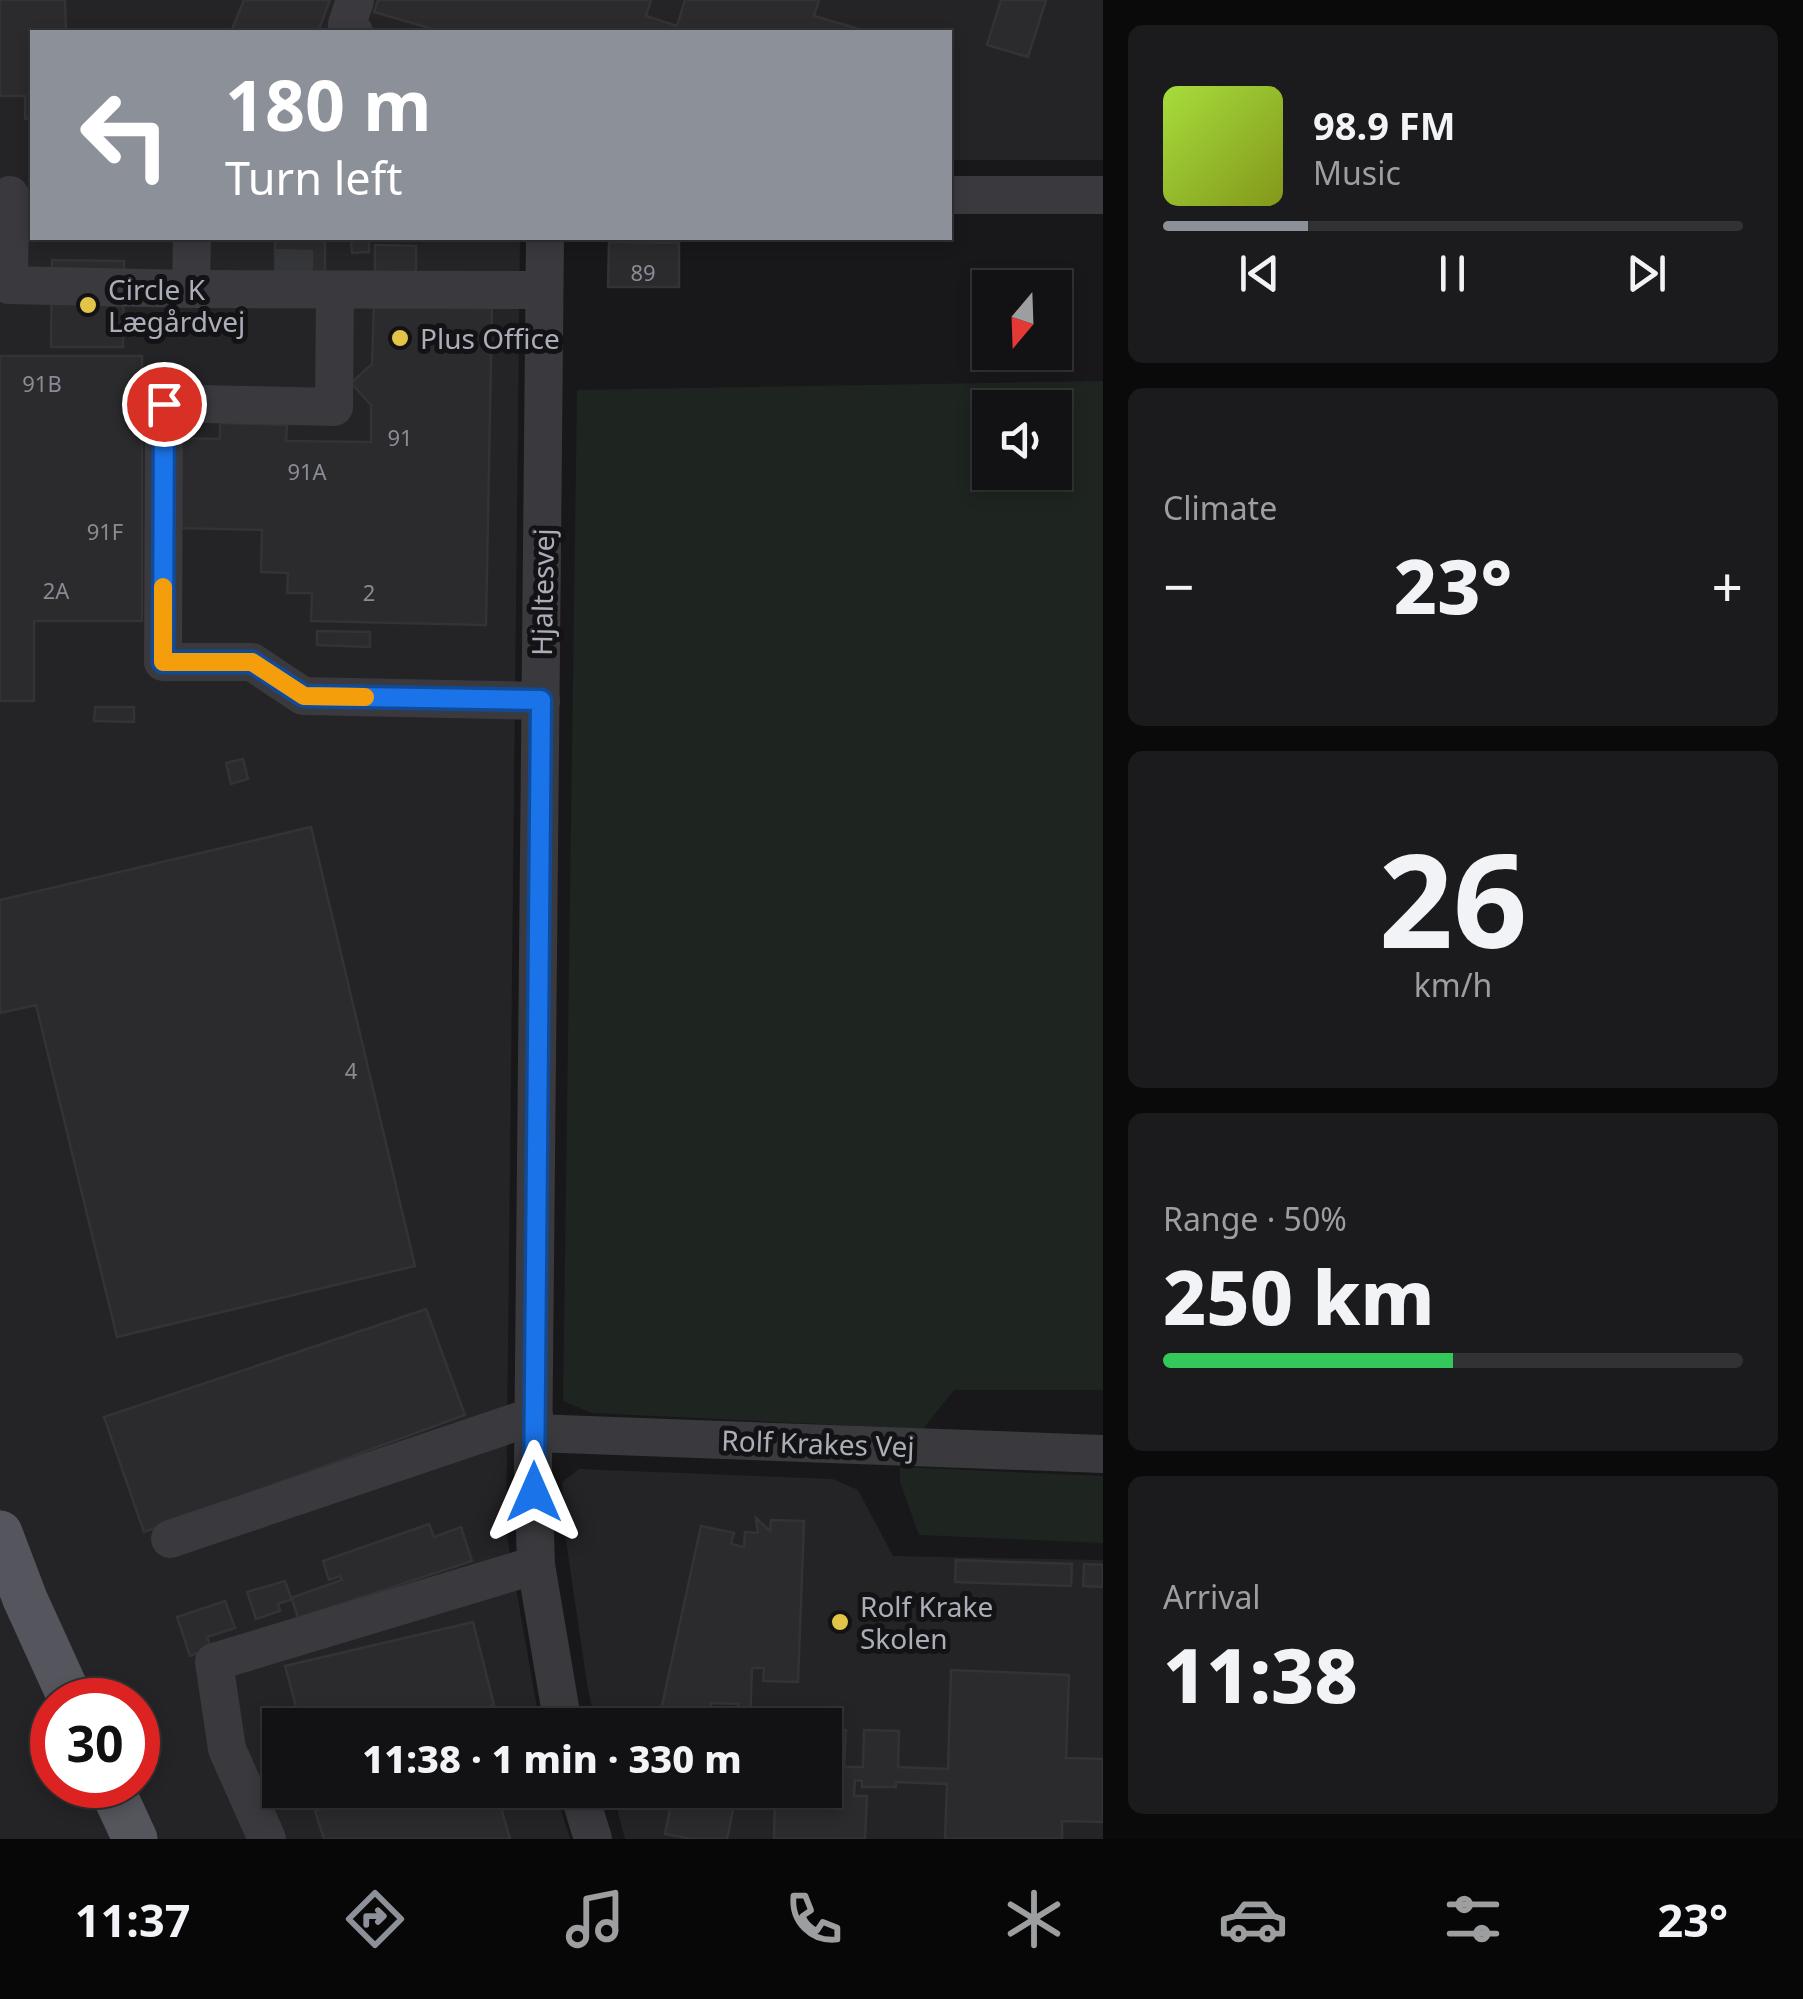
<!DOCTYPE html>
<meta charset="utf-8">
<style>
:root{--surface:#121214;--page:#1b1b1d;--text:#f1f3f6;--muted:#9c9ea0;--line:#313234;--accent:#8c9099}
body{margin:0;font-family:"Noto Sans",sans-serif;background:var(--page);color:var(--text);height:100vh;display:flex;flex-direction:column;font-size:38px;white-space:nowrap}
*{box-sizing:border-box;margin:0}
p{font-size:32px;color:var(--muted)}
.icon{flex:none;width:55px;height:55px;fill:none;stroke:currentColor;stroke-width:2;stroke-linecap:round;stroke-linejoin:round}
.map{position:relative;flex:1;overflow:hidden}
.drawer{display:flex;flex-direction:column;gap:25px;padding:25px;background:#0a0a0b;width:700px}
.drawer>*{flex:none}
.guide{position:absolute;left:30px;top:30px;width:922px;height:210px;border-radius:0px;box-shadow:0 5px 15px #0003,0 0 0 2px var(--line);background:#8c9099;color:#fff;overflow:hidden}
.needle{width:65px;rotate:199deg}
.controls{position:absolute;left:972px;top:270px;display:grid;gap:20px}
.controls a{display:grid;place-items:center;width:100px;height:100px;border-radius:0px;background:var(--surface);box-shadow:0 5px 15px #0003,0 0 0 2px var(--line);font-size:50px}
.speed{position:absolute;left:30px;top:1678px;display:flex;gap:20px;font-size:50px;font-weight:700;text-align:center}
.speed>*{display:grid;place-content:center;width:130px;height:130px;border-radius:50%;background:var(--surface);box-shadow:0 5px 15px #0003,0 0 0 2px var(--line);line-height:1}
.speed .limit{border:15px solid #d22;background:#fff;color:#111}
.pin{position:absolute;display:grid;place-items:center;width:85px;height:85px;color:#fff;margin:-42px;border:5px solid #fff;border-radius:50%;box-shadow:0 2px 10px #0007}
.me{position:absolute;width:110px;margin:-55px;rotate:0deg;stroke-linejoin:round;filter:drop-shadow(0 0 8px #0008)}
.turn{display:flex;align-items:center;gap:35px;height:210px;padding:0 30px;font-size:45px}
.turn .icon{width:130px;height:130px;stroke-width:2.5}
.turn b{display:block;font-size:70px;line-height:85px}
.big{font-size:75px;font-weight:800;line-height:1.1}
.drawer .card{flex:1;display:flex;flex-direction:column;justify-content:center;gap:15px;min-width:0;padding:0 35px;border-radius:15px;background:var(--page)}
.drawer .dial{align-items:center;gap:0}
.dial b{font-size:130px;line-height:1}
.song{display:flex;align-items:center;gap:30px}
.cover{width:120px;height:120px;border-radius:15px;background:linear-gradient(135deg,hsl(80 70% 55%),hsl(70 70% 35%))}
.played{height:10px;border-radius:5px;background:linear-gradient(90deg,var(--accent) 25%,var(--line) 25%)}
.keys{display:flex;justify-content:space-around;direction:ltr}
.heat{display:flex;justify-content:space-between;align-items:center;font-size:55px;direction:ltr}
.charge{height:15px;border-radius:8px;background:linear-gradient(90deg,#34c759 50%,var(--line) 0)}
.trip{position:absolute;left:262px;top:1708px;width:580px;height:100px;border-radius:0px;background:var(--surface);box-shadow:0 5px 15px #0003,0 0 0 2px var(--line);font-weight:800;line-height:100px;text-align:center}
.menu{display:flex;height:160px;justify-content:space-around;align-items:center;background:#070708;color:var(--muted)}
.menu .icon{width:70px;height:70px}
.menu .selected{color:var(--accent)}
.menu b{font-size:45px;color:var(--text)}
main{display:flex;flex:1;min-height:0}
.map>svg:first-child{display:block}
.built{fill:#242427;fill-rule:evenodd}
.green{fill:#1e2420;fill-rule:evenodd}
.building{fill:#2b2b2e;stroke:#333235;stroke-width:2.5}
.lines{fill:none;stroke-linecap:round;stroke-linejoin:round}
.minor-tunnel{stroke:#35363a;stroke-width:38;stroke-dasharray:38 19;stroke-linecap:butt}
.minor{stroke:#39393e;stroke-width:38}
.major{stroke:#55565d;stroke-width:45}
.route-casing{stroke:#114b97;stroke-width:25}
.route{stroke:#1a73e8;stroke-width:18}
.slow{stroke:#f59e0b;stroke-width:18}
.poi-dot{fill:#e2c548;stroke:#131315;stroke-width:4}
.labels{text-anchor:middle;dominant-baseline:central;stroke-width:10;stroke-linejoin:round;paint-order:stroke}
.number-label{font-size:22px;fill:#8a8c95}
.poi-label{font-size:28px;fill:#abadb8;stroke:#131315;text-anchor:start}
.street-label{font-size:28px;fill:#abadb8;stroke:#131315}
</style>
<main>
<div class="map">
<svg width="1103" height="1839" viewBox="0 0 1103 1839">
<rect width="100%" height="100%" fill="#18181a"/>
<!-- built -->
<g class="built">
<path d="M0,0H1103V160H950V32H32V238H520L506,1531L540,1725H280V1790H555L570,1839H0ZM52,1700H138V1785H52Z"/>
<polygon points="579,1469 833,1479 858,1490 893,1556 1103,1560 1103,1839 625,1839 612,1790 825,1790 825,1725 596,1725 587,1684 564,1527 562,1482"/>
</g>
<!-- green -->
<g class="green">
<path d="M1103,381V1390H954L923,1429L592,1413L563,1401L577,390ZM990,408H1055V472H990Z"/>
<polygon points="900,1467 1103,1476 1103,1543 919,1535 900,1482"/>
</g>
<!-- building -->
<g class="building">
<polygon points="0,0 65,0 66,32 32,32 32,119 25,119 25,96 0,96"/>
<polygon points="244,0 330,0 318,32 231,32"/>
<polygon points="378,0 651,0 646,16 677,26 685,0 819,0 814,16 869,32 443,32 374,12"/>
<polygon points="1001,0 1046,0 1028,57 987,45"/>
<rect x="275" y="241" width="50" height="34"/>
<polygon points="351,241 369,241 369,252 352,253"/>
<polygon points="609,242 679,243 679,287 608,287"/>
<polygon points="375,245 416,246 416,277 375,276"/>
<polygon points="52,260 124,261 123,347 51,347"/>
<polygon points="374,302 492,305 486,625 311,621 312,593 287,593 288,573 261,572 262,530 177,528 179,438 220,439 220,423 287,425 286,441 371,442 371,405 351,383 372,364"/>
<polygon points="0,356 142,356 142,621 34,621 34,701 0,701"/>
<polygon points="317,631 370,632 370,647 317,645"/>
<polygon points="95,707 134,707 134,722 94,721"/>
<polygon points="243,759 248,779 231,784 226,763"/>
<polygon points="311,827 415,1266 117,1337 36,1005 0,1013 0,900"/>
<polygon points="426,1309 465,1415 144,1532 104,1417"/>
<polygon points="756,1518 770,1531 771,1520 804,1521 798,1682 763,1681 764,1668 752,1668 750,1725 734,1725 739,1704 711,1703 710,1709 698,1707 696,1718 661,1710 701,1526 734,1533 731,1544 744,1547 745,1532 758,1533"/>
<polygon points="429,1524 434,1537 461,1527 472,1561 298,1618 292,1599 278,1604 280,1611 256,1619 247,1592 285,1581 291,1598 342,1580 340,1576 329,1580 323,1561"/>
<polygon points="956,1560 1072,1564 1071,1586 955,1582"/>
<polygon points="1084,1564 1103,1565 1103,1587 1083,1586"/>
<polygon points="225,1601 235,1628 207,1637 211,1649 190,1656 177,1617"/>
<polygon points="473,1622 494,1705 474,1711 478,1725 301,1725 285,1666"/>
<polygon points="951,1670 1069,1675 1066,1758 1103,1759 1103,1822 1062,1821 1062,1839 945,1839 947,1784 896,1782 896,1787 862,1787 862,1781 855,1780 854,1796 867,1796 865,1839 774,1839 775,1794 788,1795 788,1790 825,1790 825,1730 846,1730 844,1767 863,1767 864,1730 899,1731 898,1767 948,1769"/>
<polygon points="383,1790 496,1790 510,1839 324,1839 315,1811"/>
<polygon points="674,1790 737,1790 727,1839 691,1839 665,1834"/>
</g>
<g class="lines">
<!-- minor-tunnel -->
<polyline class="minor-tunnel" points="275,268 325,269"/>
<!-- minor -->
<g class="minor">
<polyline points="354,32 347,24 355,0"/>
<polyline points="10,195 9,285 191,289 192,238"/>
<polyline points="950,195 1103,195"/>
<polyline points="545,238 533,1468 536,1565 563,1725"/>
<polyline points="191,289 544,290"/>
<polyline points="335,290 334,407 164,403 163,662 252,662 303,696 541,701"/>
<polyline points="534,1433 1103,1454"/>
<polyline points="170,1539 534,1416"/>
<polyline points="578,1790 593,1839"/>
<polyline points="267,1839 227,1749 214,1662 536,1565"/>
</g>
<!-- major -->
<g class="major">
<polyline points="0,1533 25,1599 71,1700"/>
<polyline points="110,1785 135,1839"/>
</g>
</g>
<g class="lines">
<defs>
<polyline id="route" points="164,404 163,662 252,662 304,696 541,700 534,1492"/>
</defs>
<!-- route casing -->
<use href="#route" class="route-casing"/>
<!-- route -->
<use href="#route" class="route"/>
<!-- slow -->
<polyline class="slow" points="163,587 163,662 252,662 304,696 365,697"/>
</g>
<!-- markers -->
<g class="poi-dot">
<circle cx="88" cy="305" r="10"/>
<circle cx="400" cy="338" r="10"/>
<circle cx="840" cy="1622" r="10"/>
</g>
<g class="labels">
<!-- number labels -->
<g class="number-label">
<text x="643" y="272">89</text>
<text x="42" y="383">91B</text>
<text x="400" y="437">91</text>
<text x="307" y="471">91A</text>
<text x="105" y="531">91F</text>
<text x="56" y="590">2A</text>
<text x="369" y="592">2</text>
<text x="351" y="1070">4</text>
</g>
<!-- poi labels -->
<g class="poi-label">
<text x="108" y="289">Circle K<tspan x="108" dy="32">Lægårdvej</tspan></text>
<text x="420" y="338">Plus Office</text>
<text x="860" y="1606">Rolf Krake<tspan x="860" dy="32">Skolen</tspan></text>
</g>
<!-- street labels -->
<g class="street-label">
<text transform="translate(542 592) rotate(-89)">Hjaltesvej</text>
<text transform="translate(818 1443) rotate(2)">Rolf Krakes Vej</text>
</g>
</g>
</svg>
<div class="controls">
<a><svg class="needle" viewBox="-14 -14 28 28"><path d="M0-13l5 13h-10z" fill="#e53935"/><path d="M0 13l5-13h-10z" fill="#9c9ea0"/></svg></a>
<a><svg class="icon" aria-label="sound" viewBox="0 0 24 24"><path d="M4 9h4l5-4v14l-5-4H4zM17 9q2 3 0 6"/></svg></a>
</div>
<div class="speed"><div class="limit">30</div></div>
<div class="pin" style="left:164px;top:404px;background:#d93025"><svg class="icon" aria-label="arrive" viewBox="0 0 24 24"><path d="M6 21V4h12l-3 4 3 4H6"/></svg></div>
<svg class="me" style="left:534px;top:1492px" viewBox="-20 -20 40 40"><path d="M0-17L14 15 0 8-14 15z" fill="#1a73e8" stroke="#fff" stroke-width="4"/></svg>
<div class="trip">11:38 · 1 min · 330 m</div>
<div class="guide">
<div class="turn"><svg class="icon" aria-label="left" viewBox="0 0 24 24"><path d="M17 20v-9H6M10 6l-5 5 5 5"/></svg><div><b>180 m</b>Turn left</div></div>
</div>
</div>
<section class="drawer">
<div class="card">
<div class="song"><i class="cover"></i><div><b>98.9 FM</b><p>Music</p></div></div>
<div class="played"></div>
<div class="keys"><svg class="icon" aria-label="previous" viewBox="0 0 24 24"><path d="M18 5L8 12l10 7zM5 5v14"/></svg><svg class="icon" aria-label="pause" viewBox="0 0 24 24"><path d="M8 5v14M16 5v14"/></svg><svg class="icon" aria-label="next" viewBox="0 0 24 24"><path d="M6 5l10 7-10 7zM19 5v14"/></svg></div>
</div>
<div class="card"><p>Climate</p>
<div class="heat"><a>−</a><b class="big">23°</b><a>+</a></div>
</div>
<div class="card dial"><b>26</b><p>km/h</p></div>
<div class="card"><p>Range · 50%</p><b class="big">250 km</b><div class="charge"></div></div>
<div class="card"><p>Arrival</p><b class="big">11:38</b></div>
</section>
</main>
<nav class="menu">
<b>11:37</b>
<svg class="icon selected" aria-label="directions" viewBox="0 0 24 24"><path d="M12 3l9 9-9 9-9-9zM9 14v-3h6M13 9l2 2-2 2"/></svg>
<svg class="icon" aria-label="music" viewBox="0 0 24 24"><path d="M9 18V5l10-2v13"/><circle cx="6" cy="18" r="3"/><circle cx="16" cy="16" r="3"/></svg>
<svg class="icon" aria-label="phone" viewBox="0 0 24 24"><path d="M5 4h4l2 5-3 2q2 4 5 5l2-3 5 2v4C11 20 4 13 5 4z"/></svg>
<svg class="icon" aria-label="climate" viewBox="0 0 24 24"><path d="M12 3v18M4 7l16 10M4 17L20 7"/></svg>
<svg class="icon" aria-label="car" viewBox="0 0 24 24"><path d="M5 17H2v-5l4-1 3-4h7l3 4 3 1v5h-3M9 17h6M6 11h13"/><circle cx="7" cy="17" r="2"/><circle cx="17" cy="17" r="2"/></svg>
<svg class="icon" aria-label="filters" viewBox="0 0 24 24"><path d="M4 7h16M4 17h16"/><circle cx="9" cy="7" r="2"/><circle cx="15" cy="17" r="2"/></svg>
<b>23°</b>
</nav>
